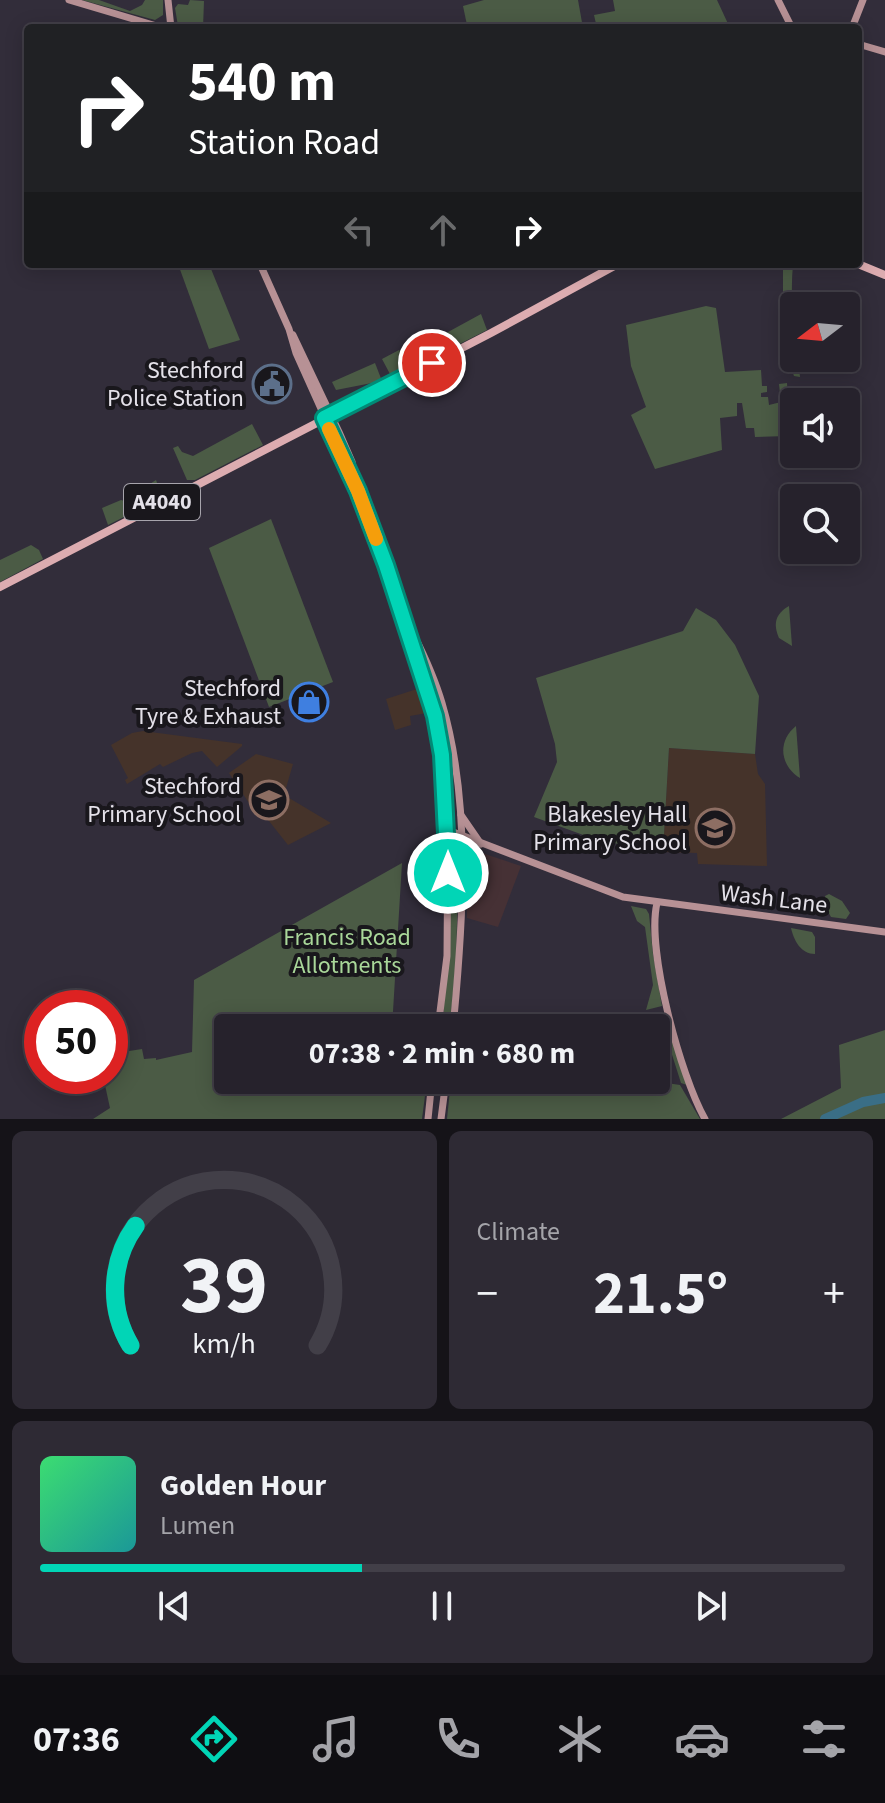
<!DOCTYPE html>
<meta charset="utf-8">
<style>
:root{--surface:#26222c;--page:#2e2a34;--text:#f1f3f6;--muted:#a4a4a9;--line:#423f48;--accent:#01d5b6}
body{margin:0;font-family:"Source Sans 3",sans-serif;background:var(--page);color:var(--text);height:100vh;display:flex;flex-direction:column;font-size:30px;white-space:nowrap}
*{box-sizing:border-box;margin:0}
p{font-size:26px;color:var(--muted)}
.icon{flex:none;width:44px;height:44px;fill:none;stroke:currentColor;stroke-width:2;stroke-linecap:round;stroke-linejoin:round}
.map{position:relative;height:1119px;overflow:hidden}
.details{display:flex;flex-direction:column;gap:12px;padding:12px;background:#151318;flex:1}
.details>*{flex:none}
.top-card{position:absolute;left:24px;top:24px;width:838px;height:244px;border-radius:8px;box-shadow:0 4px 20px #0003,0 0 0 2px var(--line);background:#202124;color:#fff;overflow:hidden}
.needle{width:52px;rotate:254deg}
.fabs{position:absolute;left:780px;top:292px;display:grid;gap:16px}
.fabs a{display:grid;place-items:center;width:80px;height:80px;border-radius:8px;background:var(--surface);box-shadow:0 4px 20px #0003,0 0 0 2px var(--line);font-size:40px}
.speed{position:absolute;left:24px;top:990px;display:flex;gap:16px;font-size:40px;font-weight:700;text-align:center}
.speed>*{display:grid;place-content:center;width:104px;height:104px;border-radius:50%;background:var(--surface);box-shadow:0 4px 20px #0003,0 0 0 2px var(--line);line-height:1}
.speed .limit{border:12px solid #d22;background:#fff;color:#111}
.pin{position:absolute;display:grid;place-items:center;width:68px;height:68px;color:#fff;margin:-34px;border:4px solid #fff;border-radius:50%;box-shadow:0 2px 8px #0007}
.me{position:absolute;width:88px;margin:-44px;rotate:0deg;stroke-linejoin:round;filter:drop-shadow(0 0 6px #0008)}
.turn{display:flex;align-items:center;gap:28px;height:168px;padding:0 32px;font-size:36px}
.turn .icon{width:104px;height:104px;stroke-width:2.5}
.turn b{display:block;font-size:56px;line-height:68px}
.lanes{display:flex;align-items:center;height:76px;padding:0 32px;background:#0003;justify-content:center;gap:40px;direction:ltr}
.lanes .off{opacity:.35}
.big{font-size:60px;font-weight:700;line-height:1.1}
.details .tile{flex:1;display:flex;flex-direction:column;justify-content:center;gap:12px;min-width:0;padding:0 28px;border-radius:12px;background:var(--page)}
.details .dial{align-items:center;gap:0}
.dial svg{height:208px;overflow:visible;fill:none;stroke:var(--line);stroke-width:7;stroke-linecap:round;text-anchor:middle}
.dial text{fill:var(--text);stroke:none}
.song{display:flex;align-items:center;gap:24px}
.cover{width:96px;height:96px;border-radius:12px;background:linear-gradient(135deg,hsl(140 70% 55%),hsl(180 70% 35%))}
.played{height:8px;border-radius:4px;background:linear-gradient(90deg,var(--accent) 40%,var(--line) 40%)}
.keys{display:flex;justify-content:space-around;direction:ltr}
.heat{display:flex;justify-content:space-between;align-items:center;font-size:44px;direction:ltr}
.details .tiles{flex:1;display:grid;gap:12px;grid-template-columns:1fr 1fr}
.tile:last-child{grid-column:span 2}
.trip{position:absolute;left:214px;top:1014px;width:456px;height:80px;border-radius:8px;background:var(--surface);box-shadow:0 4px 20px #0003,0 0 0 2px var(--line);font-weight:700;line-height:80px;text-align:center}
.dock{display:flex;height:128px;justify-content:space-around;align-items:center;background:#0f0e12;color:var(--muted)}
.dock .icon{width:56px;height:56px}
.dock .on{color:var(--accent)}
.dock b{font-size:36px;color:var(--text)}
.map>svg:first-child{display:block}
.education{fill:#45332a}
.medical{fill:#463135}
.green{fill:#4b5b45}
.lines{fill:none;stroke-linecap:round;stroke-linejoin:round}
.river{stroke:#3a6e86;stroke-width:10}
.secondary{stroke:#b79195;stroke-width:7}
.primary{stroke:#dcacb0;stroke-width:8}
.route-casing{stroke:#018a76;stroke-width:20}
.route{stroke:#01d5b6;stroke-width:14}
.slow{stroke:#f59e0b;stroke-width:14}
.labels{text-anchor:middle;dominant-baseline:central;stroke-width:8;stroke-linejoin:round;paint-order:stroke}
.shield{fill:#19171c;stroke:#a7a4ac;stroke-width:2}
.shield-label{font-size:22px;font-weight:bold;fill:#e4e1e9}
.poi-label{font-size:24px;fill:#e4e1e9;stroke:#19171c;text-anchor:end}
.street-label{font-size:24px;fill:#e4e1e9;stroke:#19171c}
.park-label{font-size:24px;fill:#a9d799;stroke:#19171c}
</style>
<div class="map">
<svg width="885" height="1119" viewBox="0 0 885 1119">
<rect width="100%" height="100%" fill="#322d3a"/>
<!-- education -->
<g class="education">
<polygon points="417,689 421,691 427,713 410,716 411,725 395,730 386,699"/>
<polygon points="143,731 242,744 242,746 217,767 202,751 192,753 163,767 160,764 127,784 125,780 128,778 111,745 132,733"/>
<polygon points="669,748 755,754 758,774 765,784 767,866 698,864 697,853 663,852"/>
<polygon points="256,754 293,764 284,795 331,823 288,845 269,821 253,809 229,773"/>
</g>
<!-- medical -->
<polygon class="medical" points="470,851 482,853 521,866 498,927 467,918 467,861"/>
<!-- green -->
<g class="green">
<polygon points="82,0 99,0 130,11 142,5 145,0 163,0 163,15 155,20"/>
<polygon points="190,0 204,1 203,28 178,26 175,8 178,4 188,5"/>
<polygon points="484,0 578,0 583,28 473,28 467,25 463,6"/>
<polygon points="613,0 717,0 730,28 597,28 594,15 615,11"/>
<polygon points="178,264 209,264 240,340 209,349"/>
<path d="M783,264H793C790,296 794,326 794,358H798L800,377L794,376L783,344Z"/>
<polygon points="706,306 716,308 725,372 761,370 762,386 767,386 767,392 761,393 761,397 768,397 769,405 781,402 779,384 787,383 790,433 788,436 755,437 754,428 746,428 742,403 737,403 737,416 720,418 722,450 655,469 631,415 646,407 631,366 626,325"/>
<polygon points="481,314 487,330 397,376 390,374 382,359 399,350 404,356"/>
<polygon points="375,363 382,381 336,390 332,382"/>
<polygon points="252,424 263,445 195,480 187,480 173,448 178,446 182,452 193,456"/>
<polygon points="156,480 162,497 139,509 136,493"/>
<polygon points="121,500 128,502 136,511 108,525 102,508"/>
<polygon points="271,519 333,682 269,707 209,548"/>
<polygon points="31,545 39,550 43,559 0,582 0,560"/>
<path d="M789,606L792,646L779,638C773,624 775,614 789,606Z"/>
<polygon points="696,608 716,620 735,645 759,696 755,754 669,748 663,852 597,840 534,817 557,762 555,744 536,678 683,631"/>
<path d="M796,726L800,778C780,766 777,741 796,726Z"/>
<polygon points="402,863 392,1028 228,1028 228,1080 427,1080 422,1119 93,1119 110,1108 103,1076 110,1076 110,1054 142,1049 144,1059 156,1058 156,1060 192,1052 194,980"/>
<polygon points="450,886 458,886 456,959 450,1027 443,1025"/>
<polygon points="829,894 842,901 850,913 846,919 831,917 827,910 825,896"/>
<polygon points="631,906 646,909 649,914 653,954 662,1006 646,1010 653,985 645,927 637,921"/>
<path d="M791,928L812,932L815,937V954C801,954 794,941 791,928Z"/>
<polygon points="663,1018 667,1020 687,1085 681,1083 668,1042 649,1021"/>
<polygon points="885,1030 885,1119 781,1119 841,1088 839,1045"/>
<polygon points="451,1080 660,1082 680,1085 700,1119 447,1119"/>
</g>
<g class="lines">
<!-- river -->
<polyline class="river" points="825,1119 863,1102 885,1098"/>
<!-- secondary -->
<g class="secondary">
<polyline points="69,0 160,27 171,25"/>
<polyline points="168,0 171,28"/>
<polyline points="778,0 792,28"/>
<polyline points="852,28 863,0"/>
<polyline points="858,44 885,52"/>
<polyline points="260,264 289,329 296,353 358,491 402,607 435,716 442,755 448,830 447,956 438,1028"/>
<polyline points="293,335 339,432 352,462 355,477"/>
<path d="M414,635C425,657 435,679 442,703C472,805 463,924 453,1028"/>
<polyline points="461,815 481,844"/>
<polyline points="448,830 623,897 885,932"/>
<path d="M657,903C646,950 681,1077 705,1119"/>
<polyline points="428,1119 432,1080"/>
<polyline points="441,1119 446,1080"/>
</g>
<!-- primary -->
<g class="primary">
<polyline points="858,264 885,275"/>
<polyline points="0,587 491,333 618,264"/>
</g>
</g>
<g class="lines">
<defs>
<polyline id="route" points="432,363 324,418 358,491 386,565 435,716 442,755 448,873"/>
</defs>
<!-- route casing -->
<use href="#route" class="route-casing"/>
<!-- route -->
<use href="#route" class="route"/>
<!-- slow -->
<polyline class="slow" points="329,429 358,491 376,539"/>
</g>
<!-- icons -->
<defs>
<symbol id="civic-ring" viewBox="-11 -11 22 22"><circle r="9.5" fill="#19171c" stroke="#5c6f8a" stroke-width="1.5"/><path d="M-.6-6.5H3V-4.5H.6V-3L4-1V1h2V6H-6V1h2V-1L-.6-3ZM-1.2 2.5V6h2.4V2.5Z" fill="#5c6f8a"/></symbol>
<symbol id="shop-ring" viewBox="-11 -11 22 22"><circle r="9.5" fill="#19171c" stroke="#3f7fe0" stroke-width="1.5"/><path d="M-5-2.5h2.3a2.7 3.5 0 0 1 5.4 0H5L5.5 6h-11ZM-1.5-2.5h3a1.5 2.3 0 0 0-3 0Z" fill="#3f7fe0"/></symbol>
<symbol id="school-ring" viewBox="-11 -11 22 22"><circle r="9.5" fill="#19171c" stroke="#8d6e63" stroke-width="1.5"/><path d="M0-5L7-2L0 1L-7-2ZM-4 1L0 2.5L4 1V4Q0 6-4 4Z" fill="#8d6e63"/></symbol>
</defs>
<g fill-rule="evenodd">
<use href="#civic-ring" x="250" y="362" width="44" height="44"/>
<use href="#shop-ring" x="287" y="680" width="44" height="44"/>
<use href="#school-ring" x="247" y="778" width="44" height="44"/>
<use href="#school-ring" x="693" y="806" width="44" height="44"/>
</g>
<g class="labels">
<!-- shield labels -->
<rect class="shield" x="124" y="484" width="76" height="36" rx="6"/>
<g class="shield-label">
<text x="162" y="502">A4040</text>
</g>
<!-- poi labels -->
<g class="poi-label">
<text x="244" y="370">Stechford<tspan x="244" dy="28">Police Station</tspan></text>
<text x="281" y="688">Stechford<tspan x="281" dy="28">Tyre &amp; Exhaust</tspan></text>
<text x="241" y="786">Stechford<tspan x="241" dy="28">Primary School</tspan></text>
<text x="687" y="814">Blakesley Hall<tspan x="687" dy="28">Primary School</tspan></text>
</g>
<!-- street labels -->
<g class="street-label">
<text transform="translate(774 899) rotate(7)">Wash Lane</text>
</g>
<!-- park labels -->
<g class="park-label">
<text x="347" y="937">Francis Road<tspan x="347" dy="28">Allotments</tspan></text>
</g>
</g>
</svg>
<div class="fabs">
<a><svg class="needle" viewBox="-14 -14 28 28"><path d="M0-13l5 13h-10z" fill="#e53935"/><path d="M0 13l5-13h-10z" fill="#a4a4a9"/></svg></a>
<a><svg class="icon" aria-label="sound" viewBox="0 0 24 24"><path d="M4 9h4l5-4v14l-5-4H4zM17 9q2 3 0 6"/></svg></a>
<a><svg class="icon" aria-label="search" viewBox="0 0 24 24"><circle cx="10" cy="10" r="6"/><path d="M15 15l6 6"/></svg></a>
</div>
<div class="speed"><div class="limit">50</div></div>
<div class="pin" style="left:432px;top:363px;background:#d93025"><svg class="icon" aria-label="arrive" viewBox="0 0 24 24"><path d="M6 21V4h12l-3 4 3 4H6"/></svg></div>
<svg class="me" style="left:448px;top:873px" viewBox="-20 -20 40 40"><circle r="17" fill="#01d5b6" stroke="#fff" stroke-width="3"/><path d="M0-11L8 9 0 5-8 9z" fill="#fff"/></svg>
<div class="trip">07:38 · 2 min · 680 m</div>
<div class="top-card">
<div class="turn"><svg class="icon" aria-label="right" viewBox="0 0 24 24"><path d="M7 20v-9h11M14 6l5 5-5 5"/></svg><div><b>540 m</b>Station Road</div></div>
<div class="lanes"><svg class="icon off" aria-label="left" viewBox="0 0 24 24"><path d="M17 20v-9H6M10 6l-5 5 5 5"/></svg><svg class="icon off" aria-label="ahead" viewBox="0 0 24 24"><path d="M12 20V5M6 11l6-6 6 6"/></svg><svg class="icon" aria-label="right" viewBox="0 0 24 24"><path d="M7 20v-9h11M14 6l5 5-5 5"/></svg></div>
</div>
</div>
<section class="details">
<div class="tiles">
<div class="tile dial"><svg viewBox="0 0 100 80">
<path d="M14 69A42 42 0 1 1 86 69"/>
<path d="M14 69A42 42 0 0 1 16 23" stroke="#01d5b6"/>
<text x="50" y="56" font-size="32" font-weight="700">39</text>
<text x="50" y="72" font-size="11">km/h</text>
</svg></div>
<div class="tile"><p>Climate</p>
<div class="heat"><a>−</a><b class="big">21.5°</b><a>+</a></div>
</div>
<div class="tile">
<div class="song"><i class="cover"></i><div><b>Golden Hour</b><p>Lumen</p></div></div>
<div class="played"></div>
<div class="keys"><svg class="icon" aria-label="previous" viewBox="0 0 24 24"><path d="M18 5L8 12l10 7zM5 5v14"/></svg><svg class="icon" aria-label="pause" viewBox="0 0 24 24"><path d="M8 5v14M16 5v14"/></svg><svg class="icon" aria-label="next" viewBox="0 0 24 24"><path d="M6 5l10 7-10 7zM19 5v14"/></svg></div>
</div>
</div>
</section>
<nav class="dock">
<b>07:36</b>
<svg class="icon on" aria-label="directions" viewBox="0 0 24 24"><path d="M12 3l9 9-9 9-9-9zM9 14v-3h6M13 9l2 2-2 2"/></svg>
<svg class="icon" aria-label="music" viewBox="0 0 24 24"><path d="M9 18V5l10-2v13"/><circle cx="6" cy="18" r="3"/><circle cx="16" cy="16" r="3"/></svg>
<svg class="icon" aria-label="phone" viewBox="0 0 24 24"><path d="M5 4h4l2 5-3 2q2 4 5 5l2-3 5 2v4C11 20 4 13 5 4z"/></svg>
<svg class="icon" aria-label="climate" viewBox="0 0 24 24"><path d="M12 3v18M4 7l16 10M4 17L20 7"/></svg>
<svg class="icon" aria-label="car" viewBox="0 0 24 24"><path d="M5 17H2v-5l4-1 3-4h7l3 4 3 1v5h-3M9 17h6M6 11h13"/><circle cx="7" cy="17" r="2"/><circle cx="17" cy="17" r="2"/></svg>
<svg class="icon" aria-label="filters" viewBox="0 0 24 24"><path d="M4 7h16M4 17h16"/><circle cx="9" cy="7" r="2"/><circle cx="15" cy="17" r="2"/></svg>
</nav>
